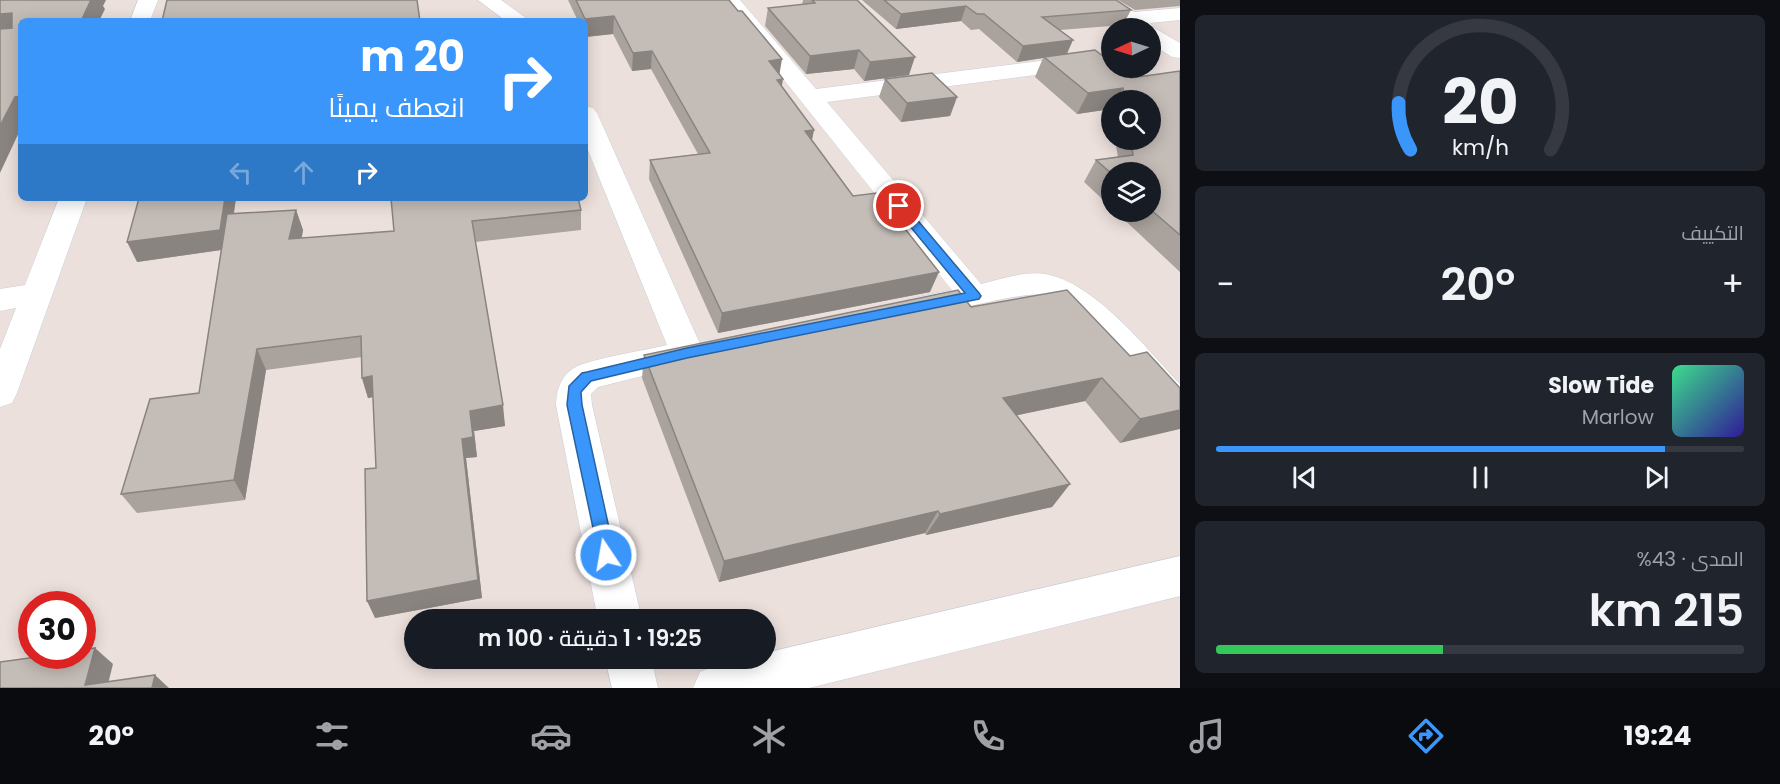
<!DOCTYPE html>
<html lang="ar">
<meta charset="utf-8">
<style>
:root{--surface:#171b24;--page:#20242c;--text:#f1f3f6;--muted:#9ea1a6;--line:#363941;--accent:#3a96fb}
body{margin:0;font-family:Poppins,Cairo,sans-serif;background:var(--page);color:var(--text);direction:rtl;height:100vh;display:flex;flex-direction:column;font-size:22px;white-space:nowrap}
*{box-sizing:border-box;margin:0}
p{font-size:20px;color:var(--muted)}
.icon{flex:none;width:33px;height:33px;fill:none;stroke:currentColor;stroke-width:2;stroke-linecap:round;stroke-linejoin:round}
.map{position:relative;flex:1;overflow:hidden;direction:ltr}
.side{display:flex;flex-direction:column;gap:15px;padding:15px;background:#0d0f14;width:600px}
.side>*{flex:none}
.guide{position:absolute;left:18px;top:18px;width:570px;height:183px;border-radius:9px;box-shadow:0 3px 15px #0003;direction:rtl;background:#3a96fb;color:#fff;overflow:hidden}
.needle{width:39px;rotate:266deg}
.fabs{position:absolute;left:1101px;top:18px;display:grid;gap:12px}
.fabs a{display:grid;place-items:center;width:60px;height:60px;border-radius:50%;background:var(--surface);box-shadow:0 3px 15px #0003;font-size:30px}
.speed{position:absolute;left:18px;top:591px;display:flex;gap:12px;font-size:30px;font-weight:700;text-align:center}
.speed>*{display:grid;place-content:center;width:78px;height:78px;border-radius:50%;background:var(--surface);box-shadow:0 3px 15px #0003;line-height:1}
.speed .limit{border:9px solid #d22;background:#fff;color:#111}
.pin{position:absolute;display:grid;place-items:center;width:51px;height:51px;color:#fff;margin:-26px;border:3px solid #fff;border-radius:50%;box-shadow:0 2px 6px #0007}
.me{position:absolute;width:66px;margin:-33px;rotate:348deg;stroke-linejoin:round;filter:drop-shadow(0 0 4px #0008)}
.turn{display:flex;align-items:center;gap:21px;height:126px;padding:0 24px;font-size:27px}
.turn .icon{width:78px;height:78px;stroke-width:2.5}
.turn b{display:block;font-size:42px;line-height:51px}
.lanes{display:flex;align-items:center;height:57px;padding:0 24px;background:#0003;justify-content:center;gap:30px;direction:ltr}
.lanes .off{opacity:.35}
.big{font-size:45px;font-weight:600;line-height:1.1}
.side .widget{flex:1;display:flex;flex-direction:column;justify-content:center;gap:9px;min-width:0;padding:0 21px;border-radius:9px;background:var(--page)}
.side .dial{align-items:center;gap:0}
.dial svg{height:156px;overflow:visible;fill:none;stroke:var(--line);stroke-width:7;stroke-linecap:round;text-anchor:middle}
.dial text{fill:var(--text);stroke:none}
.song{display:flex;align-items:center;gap:18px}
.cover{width:72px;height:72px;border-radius:9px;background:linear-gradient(135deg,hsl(150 70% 55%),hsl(250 70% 35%))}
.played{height:6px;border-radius:3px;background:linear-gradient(90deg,var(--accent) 85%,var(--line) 85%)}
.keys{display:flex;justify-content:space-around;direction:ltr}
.heat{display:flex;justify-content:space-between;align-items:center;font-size:33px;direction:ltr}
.charge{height:9px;border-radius:4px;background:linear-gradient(90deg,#34c759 43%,var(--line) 0)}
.trip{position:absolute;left:404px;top:609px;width:372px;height:60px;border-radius:30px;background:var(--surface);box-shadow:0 3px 15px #0003;font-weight:600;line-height:60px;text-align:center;direction:rtl}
.dock{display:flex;height:96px;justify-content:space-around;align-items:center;background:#090b0e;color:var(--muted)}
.dock .icon{width:42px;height:42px}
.dock .selected{color:var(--accent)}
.dock b{font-size:27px;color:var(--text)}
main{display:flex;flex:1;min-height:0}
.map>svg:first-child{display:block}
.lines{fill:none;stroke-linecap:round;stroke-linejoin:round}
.minor-casing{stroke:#c7cfd8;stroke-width:1}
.minor{fill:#fff;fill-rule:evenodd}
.wall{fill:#a9a29d}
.shaded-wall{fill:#898480}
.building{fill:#c4bcb7;stroke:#898480;stroke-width:1.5}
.route{fill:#3a96fb;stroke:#2662a3;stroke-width:1.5}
</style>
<main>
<section class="side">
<div class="widget dial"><svg viewBox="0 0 100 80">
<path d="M14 69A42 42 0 1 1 86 69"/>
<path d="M14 69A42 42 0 0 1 8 45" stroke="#3a96fb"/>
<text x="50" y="56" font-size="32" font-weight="700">20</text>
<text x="50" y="72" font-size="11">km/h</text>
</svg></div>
<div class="widget"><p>التكييف</p>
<div class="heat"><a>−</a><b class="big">20°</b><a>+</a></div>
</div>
<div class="widget">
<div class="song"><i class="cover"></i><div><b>Slow Tide</b><p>Marlow</p></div></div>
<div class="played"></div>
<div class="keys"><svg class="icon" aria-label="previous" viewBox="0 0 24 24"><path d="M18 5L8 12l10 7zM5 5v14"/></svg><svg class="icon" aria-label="pause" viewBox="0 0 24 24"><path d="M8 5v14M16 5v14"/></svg><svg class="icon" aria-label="next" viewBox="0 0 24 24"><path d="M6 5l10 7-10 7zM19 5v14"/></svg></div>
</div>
<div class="widget"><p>المدى · 43%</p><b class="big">215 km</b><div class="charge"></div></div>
</section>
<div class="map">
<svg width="1180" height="688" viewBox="0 0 1180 688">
<rect width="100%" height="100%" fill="#ece0dc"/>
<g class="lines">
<defs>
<g id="minor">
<polygon points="138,0 158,0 150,21 130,21"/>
<polygon points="478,0 501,0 530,21 506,21"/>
<path d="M720,0H740L816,89L1112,52V65L827,102L981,284C1001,279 1024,271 1045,274C1094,282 1147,349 1180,384V421L1167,417C1144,390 1074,303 1042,295C1025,291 943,313 920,318L909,315L904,307L909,299L952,290Z"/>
<polygon points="1091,0 1114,0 1134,12 1180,8 1180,20 1150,23 1154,28 1180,43 1180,58 1172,57 1150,43 1150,28 1131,28"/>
<path d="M585,106L593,108L597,113L704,353L699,362L598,387L591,394L592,405L642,620H598L556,405C557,390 560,377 574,368C588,359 648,350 667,345L585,143Z"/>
<polygon points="59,198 87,198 17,393 12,403 0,407 0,349 16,308 0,311 0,289 25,285"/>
<path d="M1180,556V596L809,688H693L700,672C721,663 741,658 765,658V653Z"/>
<polygon points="605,658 651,658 658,688 612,688"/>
</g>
</defs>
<!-- minor casing -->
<use href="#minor" class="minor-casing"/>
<!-- minor -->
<use href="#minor" class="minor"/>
</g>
<!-- wall -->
<g class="wall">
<polygon points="568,0 729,0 780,74 782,87 814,130 812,140 853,196 930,292 718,333 649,179 650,160 698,154 651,69 632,71 613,34 585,37 585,21 578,21"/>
<polygon points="803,0 857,0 909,75 864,81 854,69 806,74 765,26 768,8 802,5"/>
<polygon points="862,0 1116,0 1131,10 1123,25 1060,30 1066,54 1131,78 1180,71 1180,272 1116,212 1150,212 1150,172 1112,172 1112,208 1084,182 1096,160 1118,157 1115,140 1150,140 1150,100 1112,100 1112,111 1111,109 1077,114 1035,77 1043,58 1017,62 979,29 971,30 961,21 896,29"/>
<polygon points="1118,0 1180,0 1180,6 1135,10"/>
<polygon points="885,79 957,97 950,116 901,122 879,97"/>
<polygon points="139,198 236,198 234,214 296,210 303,230 302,238 394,231 391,198 581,210 581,230 475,242 505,426 474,431 477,457 466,458 482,598 375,618 376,468 373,397 368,398 362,378 362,357 266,370 245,500 137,513 121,494 199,393 221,250 137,262"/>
<polygon points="971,307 1130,356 1180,388 1120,443 1085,401 1017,415 1070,484 1052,507 926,535 925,533 719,582 642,378 644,355"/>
</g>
<!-- shaded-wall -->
<g class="shaded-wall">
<polygon points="91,0 106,0 103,6 105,9 99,21 81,21"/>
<polygon points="966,6 961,21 896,29 901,14"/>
<polygon points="12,13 21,29 0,33 0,14"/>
<polygon points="614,16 613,34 585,37 585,19"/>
<polygon points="1073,40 1066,56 1044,57 1043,58 1017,62 1023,46"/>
<polygon points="859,50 854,69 806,74 810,56"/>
<polygon points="652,51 651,69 632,71 633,53"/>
<polygon points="915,57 909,75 864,81 870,62"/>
<polygon points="782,59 779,77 769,61"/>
<polygon points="783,79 780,98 777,80"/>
<polygon points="1123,88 1116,100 1112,100 1111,109 1077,114 1088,93"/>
<polygon points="21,96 21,128 0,173 0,126 15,97"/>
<polygon points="957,97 950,116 901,122 907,103"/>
<polygon points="814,130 810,148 805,131"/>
<polygon points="225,198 236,198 228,249 137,262 127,242"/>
<polygon points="296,210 303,230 297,259 289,239"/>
<polygon points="939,272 930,292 718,333 722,313"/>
<polygon points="257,349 266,370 245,500 234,480"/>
<polygon points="372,376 379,396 368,398 362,378"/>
<polygon points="1102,378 1085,401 989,421 1003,398"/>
<polygon points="503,405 505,426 474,431 477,457 466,458 482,598 375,618 367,601 462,439 470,411"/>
<polygon points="1180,410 1180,429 1120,443 1140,419"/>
<polygon points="1070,484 1052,507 926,535 940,514"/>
<polygon points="938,511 925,533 719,582 724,561"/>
<polygon points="95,648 113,664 107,688 85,685"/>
<polygon points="155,675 169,688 152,688"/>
</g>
<!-- building -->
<g class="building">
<polygon points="0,0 91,0 81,21 21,21 21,96 15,97 0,126 0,29 12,28 12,13 0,14"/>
<polygon points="167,0 417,0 420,21 162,21"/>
<polygon points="576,0 729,0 738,11 742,11 782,59 769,61 783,79 777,80 814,130 805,131 853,196 877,193 939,272 722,313 650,160 710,153 652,51 633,53 614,16 585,19"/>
<polygon points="812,0 857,0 915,57 870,62 859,50 810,56 768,8 815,3"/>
<polygon points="884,0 1116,0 1131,10 1042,17 1073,40 1023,46 984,14 977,14 966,6 901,14"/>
<polygon points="1095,50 1112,63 1112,68 1118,68 1131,78 1180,71 1180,235 1150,209 1150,172 1112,172 1112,174 1096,160 1133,155 1131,140 1150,140 1150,100 1125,100 1123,88 1088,93 1044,57"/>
<polygon points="932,73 957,97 907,103 885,79"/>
<polygon points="139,198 225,198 220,230 127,242"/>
<polygon points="391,198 578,198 581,210 472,221 503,405 470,411 473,437 462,439 478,580 367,601 365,469 376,468 372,376 362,378 361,336 257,349 234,480 121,494 150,399 199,393 227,214 296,210 289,239 394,231"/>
<polygon points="958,290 971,307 1067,290 1130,356 1147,352 1180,388 1180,410 1140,419 1102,378 1003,398 1070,484 940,514 938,511 724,561 644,355"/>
<polygon points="95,648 85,685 155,675 152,688 0,688 0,662 44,656 82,656 82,650"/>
</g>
<!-- route -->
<polygon class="route" points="899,202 903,203 979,293 981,296 979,299 687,358 591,381 581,392 582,405 615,555 612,561 606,563 600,561 567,405 569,386 582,373 587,372 687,348 965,293 895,208 894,206"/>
</svg>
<div class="fabs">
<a><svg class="needle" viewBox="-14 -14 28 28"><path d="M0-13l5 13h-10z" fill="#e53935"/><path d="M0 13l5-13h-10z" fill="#9ea1a6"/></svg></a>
<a><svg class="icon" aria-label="search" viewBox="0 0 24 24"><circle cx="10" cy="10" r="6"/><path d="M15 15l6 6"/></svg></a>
<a><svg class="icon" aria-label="layers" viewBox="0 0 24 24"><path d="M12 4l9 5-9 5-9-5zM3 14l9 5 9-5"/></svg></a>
</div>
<div class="speed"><div class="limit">30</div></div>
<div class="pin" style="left:899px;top:206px;background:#d93025"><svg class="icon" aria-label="arrive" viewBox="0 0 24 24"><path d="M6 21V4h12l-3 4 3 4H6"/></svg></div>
<svg class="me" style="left:606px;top:555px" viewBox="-20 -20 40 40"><circle r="17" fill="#3a96fb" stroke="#fff" stroke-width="3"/><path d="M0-11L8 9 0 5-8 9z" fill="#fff"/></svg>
<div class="trip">19:25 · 1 دقيقة · 100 m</div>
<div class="guide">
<div class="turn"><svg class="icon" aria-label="right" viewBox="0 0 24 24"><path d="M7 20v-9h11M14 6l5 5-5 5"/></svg><div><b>20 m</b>انعطف يمينًا</div></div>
<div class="lanes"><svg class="icon off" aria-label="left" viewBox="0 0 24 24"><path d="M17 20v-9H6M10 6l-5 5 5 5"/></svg><svg class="icon off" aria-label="ahead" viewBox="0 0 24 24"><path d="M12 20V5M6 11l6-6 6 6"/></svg><svg class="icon" aria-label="right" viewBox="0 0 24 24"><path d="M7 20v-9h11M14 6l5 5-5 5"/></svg></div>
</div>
</div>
</main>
<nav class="dock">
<b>19:24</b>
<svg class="icon selected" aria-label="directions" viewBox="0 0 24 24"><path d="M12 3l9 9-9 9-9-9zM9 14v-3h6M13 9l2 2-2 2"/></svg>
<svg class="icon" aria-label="music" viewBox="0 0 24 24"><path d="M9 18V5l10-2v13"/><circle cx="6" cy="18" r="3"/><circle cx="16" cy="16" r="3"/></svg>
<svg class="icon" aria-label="phone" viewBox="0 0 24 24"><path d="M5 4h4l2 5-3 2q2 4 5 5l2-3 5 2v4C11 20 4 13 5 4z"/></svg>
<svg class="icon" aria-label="climate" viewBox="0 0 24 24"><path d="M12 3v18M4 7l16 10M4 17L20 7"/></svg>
<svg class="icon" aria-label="car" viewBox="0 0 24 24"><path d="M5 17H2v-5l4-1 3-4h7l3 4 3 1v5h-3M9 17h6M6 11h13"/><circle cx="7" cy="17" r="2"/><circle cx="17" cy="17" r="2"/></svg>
<svg class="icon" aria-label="filters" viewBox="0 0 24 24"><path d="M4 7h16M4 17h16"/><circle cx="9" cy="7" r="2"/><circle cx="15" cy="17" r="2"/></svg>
<b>20°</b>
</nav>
